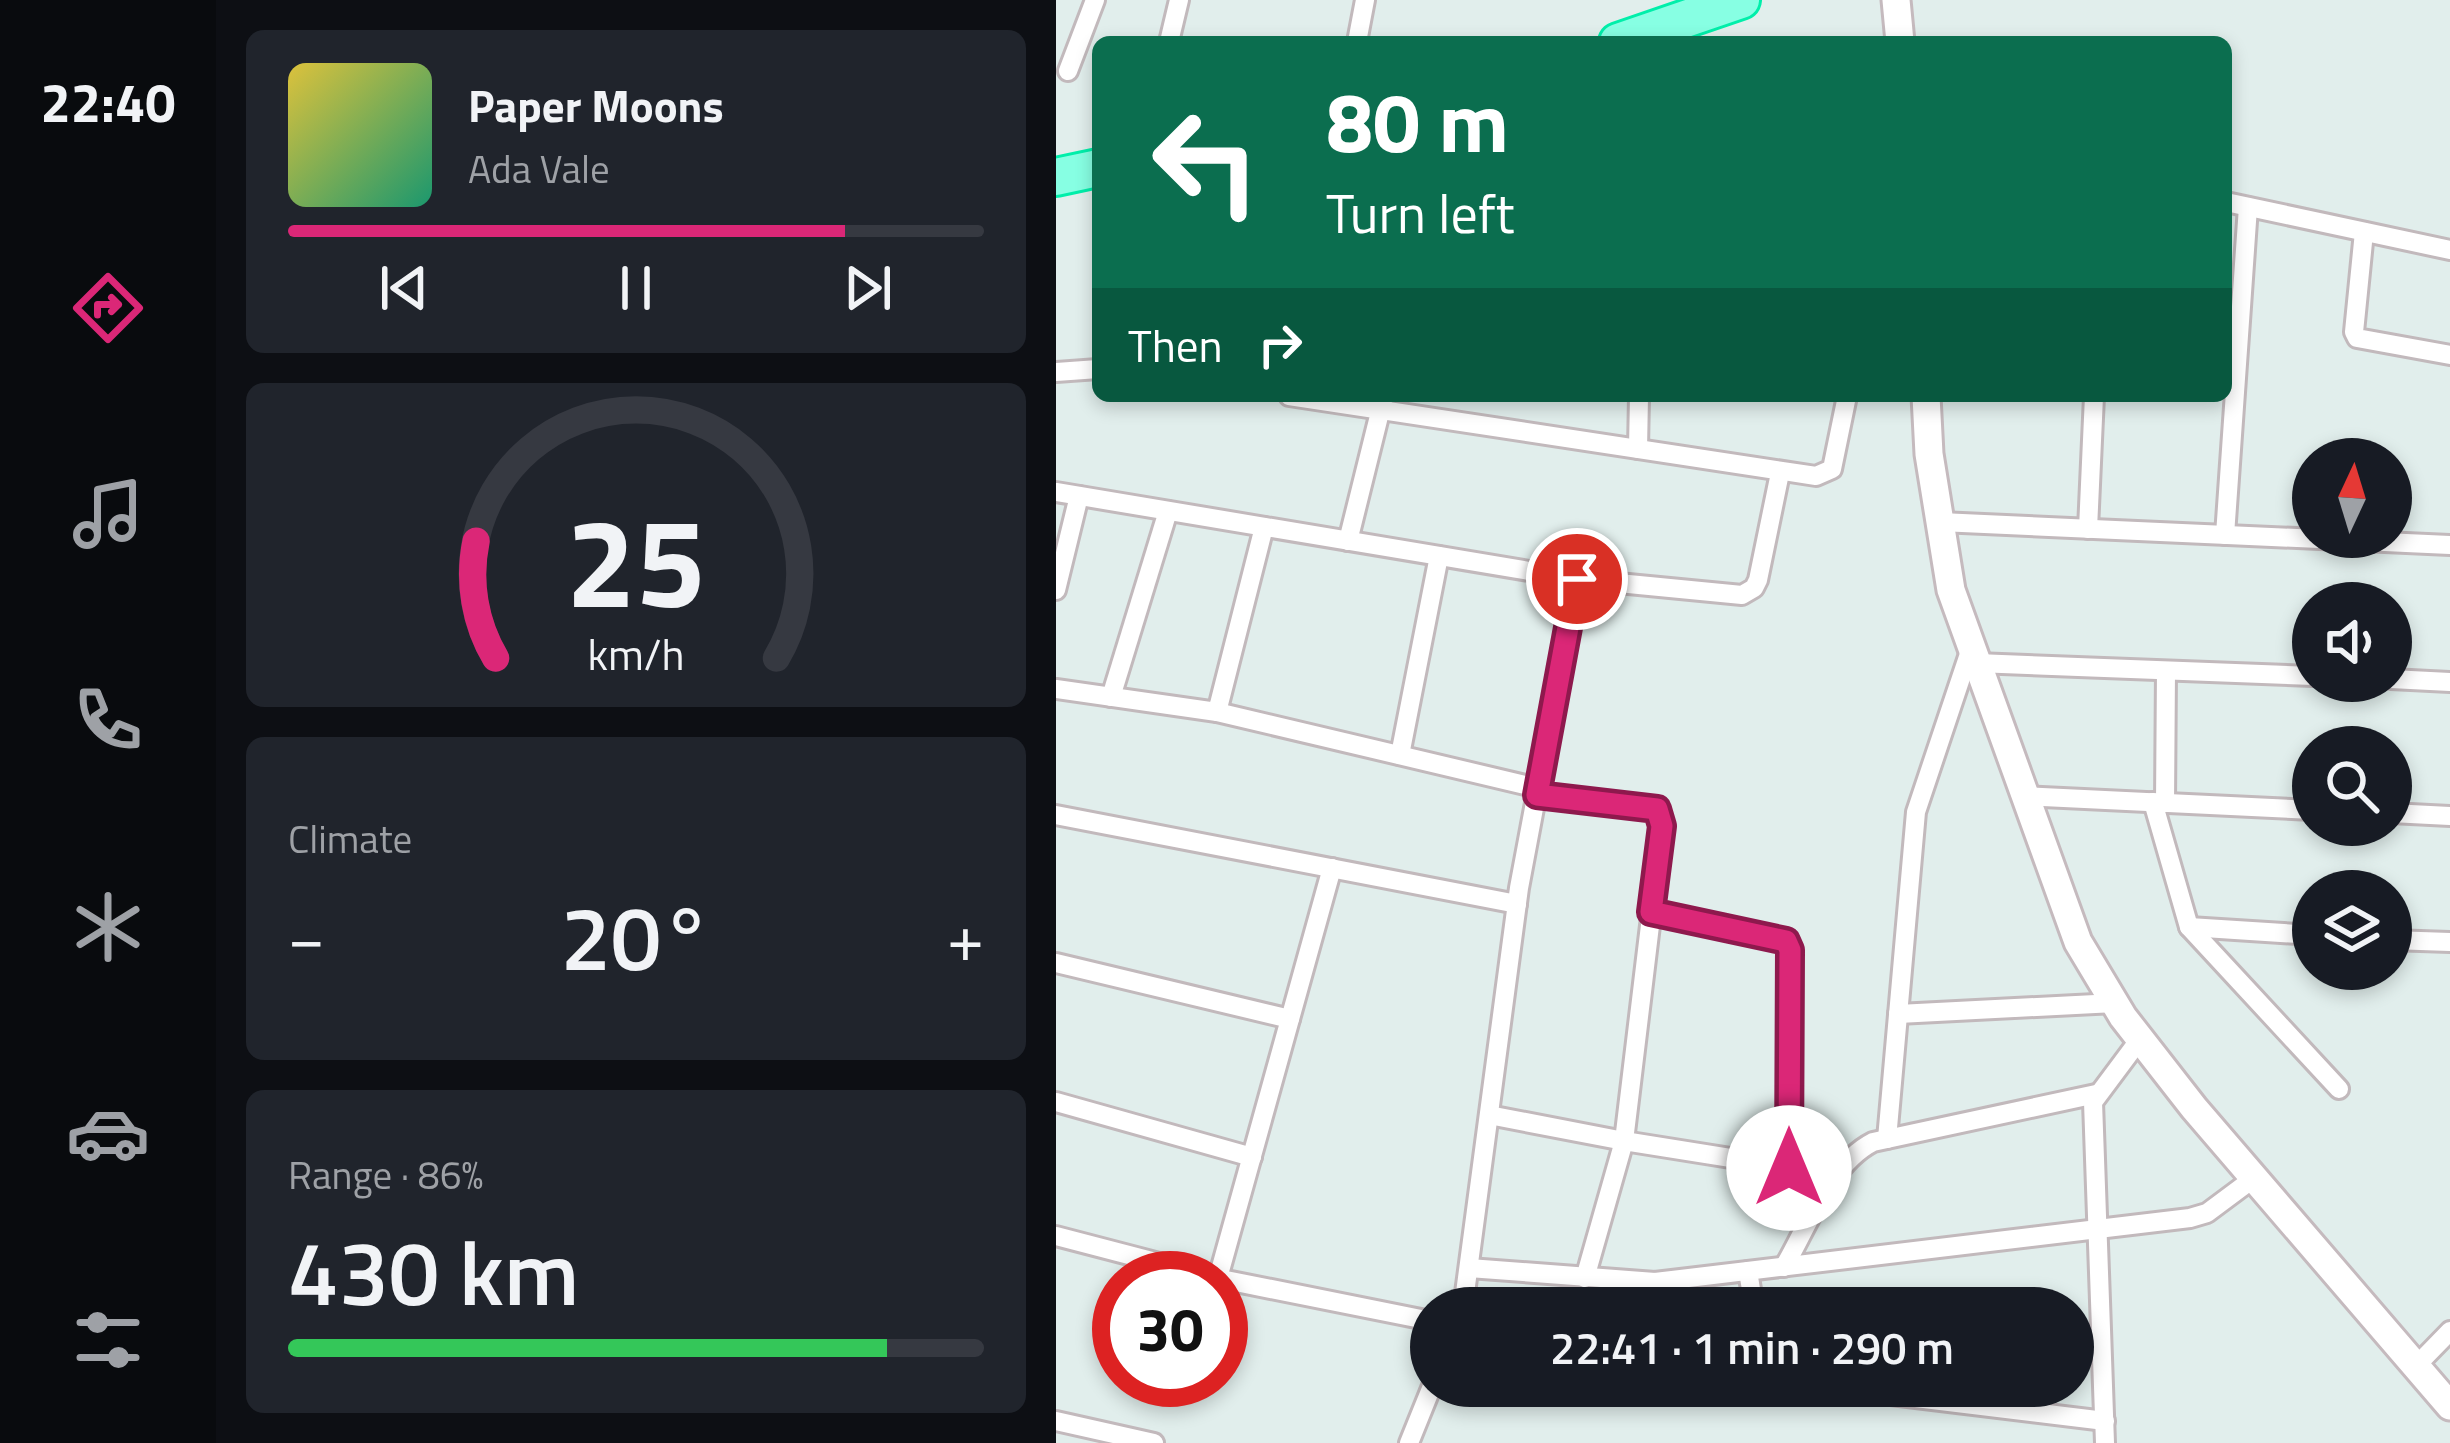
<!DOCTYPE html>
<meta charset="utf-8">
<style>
:root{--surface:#171b24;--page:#20242c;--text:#f1f3f6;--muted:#9ea1a6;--line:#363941;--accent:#db2777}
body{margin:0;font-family:"Titillium Web",sans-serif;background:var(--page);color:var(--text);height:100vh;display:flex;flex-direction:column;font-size:45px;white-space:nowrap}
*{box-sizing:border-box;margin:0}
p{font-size:39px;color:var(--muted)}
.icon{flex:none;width:66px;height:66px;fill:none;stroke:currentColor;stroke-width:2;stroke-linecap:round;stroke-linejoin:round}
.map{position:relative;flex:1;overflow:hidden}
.panel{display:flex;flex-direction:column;gap:30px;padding:30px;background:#0d0f14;width:840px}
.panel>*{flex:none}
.banner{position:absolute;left:36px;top:36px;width:1140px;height:366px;border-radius:18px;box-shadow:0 6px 18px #0003;background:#0b6e4f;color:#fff;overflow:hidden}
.needle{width:78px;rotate:4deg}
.controls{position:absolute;left:1236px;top:438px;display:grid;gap:24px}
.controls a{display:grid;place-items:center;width:120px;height:120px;border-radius:50%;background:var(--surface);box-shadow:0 6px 18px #0003;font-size:60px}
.speed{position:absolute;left:36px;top:1251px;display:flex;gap:24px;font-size:60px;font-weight:700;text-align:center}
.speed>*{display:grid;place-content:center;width:156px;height:156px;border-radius:50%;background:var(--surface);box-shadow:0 6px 18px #0003;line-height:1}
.speed .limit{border:18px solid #d22;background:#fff;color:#111}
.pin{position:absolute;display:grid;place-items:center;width:102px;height:102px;color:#fff;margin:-51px;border:6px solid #fff;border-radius:50%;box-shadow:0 3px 12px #0007}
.me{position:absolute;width:132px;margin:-66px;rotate:0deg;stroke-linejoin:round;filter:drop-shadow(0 0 9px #0008)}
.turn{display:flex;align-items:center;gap:42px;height:252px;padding:0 36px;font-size:54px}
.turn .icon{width:156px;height:156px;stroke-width:2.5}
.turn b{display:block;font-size:84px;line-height:102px}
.then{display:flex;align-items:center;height:114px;padding:0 36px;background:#0003;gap:24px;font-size:45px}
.big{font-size:90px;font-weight:600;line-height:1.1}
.panel .card{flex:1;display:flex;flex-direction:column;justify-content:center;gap:18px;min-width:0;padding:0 42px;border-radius:18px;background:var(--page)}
.panel .dial{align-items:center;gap:0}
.dial svg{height:312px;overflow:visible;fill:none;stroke:var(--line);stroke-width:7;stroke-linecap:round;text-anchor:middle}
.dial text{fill:var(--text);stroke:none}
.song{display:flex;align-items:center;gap:36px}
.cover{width:144px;height:144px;border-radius:18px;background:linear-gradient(135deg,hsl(50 70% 55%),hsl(160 70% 35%))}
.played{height:12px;border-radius:6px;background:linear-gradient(90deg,var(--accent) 80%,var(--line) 80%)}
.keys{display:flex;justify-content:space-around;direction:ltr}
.heat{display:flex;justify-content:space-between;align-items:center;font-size:66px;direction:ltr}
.charge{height:18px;border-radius:9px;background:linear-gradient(90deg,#34c759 86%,var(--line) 0)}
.trip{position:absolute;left:354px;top:1287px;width:684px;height:120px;border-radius:60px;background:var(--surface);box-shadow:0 6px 18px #0003;font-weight:600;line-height:120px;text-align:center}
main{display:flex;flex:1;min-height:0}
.menu{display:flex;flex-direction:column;width:216px;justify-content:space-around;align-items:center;background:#090b0e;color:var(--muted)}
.menu .icon{width:84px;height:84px}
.menu .selected{color:var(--accent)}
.menu b{font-size:54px;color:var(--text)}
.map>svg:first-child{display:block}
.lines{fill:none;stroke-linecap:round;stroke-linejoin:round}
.street-casing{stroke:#c2b9bc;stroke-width:24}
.secondary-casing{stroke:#c5babe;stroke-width:33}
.highway-casing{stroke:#00efaa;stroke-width:42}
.street{stroke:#fff;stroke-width:18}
.secondary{stroke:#fff;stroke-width:27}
.highway{stroke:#87ffe3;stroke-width:36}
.route-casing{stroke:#8e194d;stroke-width:30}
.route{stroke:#db2777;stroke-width:21}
</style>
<main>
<nav class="menu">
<b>22:40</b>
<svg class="icon selected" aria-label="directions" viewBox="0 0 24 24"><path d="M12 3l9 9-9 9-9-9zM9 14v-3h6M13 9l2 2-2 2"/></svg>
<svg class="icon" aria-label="music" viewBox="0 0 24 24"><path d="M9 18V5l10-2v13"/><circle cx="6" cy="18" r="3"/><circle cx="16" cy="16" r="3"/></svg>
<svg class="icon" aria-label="phone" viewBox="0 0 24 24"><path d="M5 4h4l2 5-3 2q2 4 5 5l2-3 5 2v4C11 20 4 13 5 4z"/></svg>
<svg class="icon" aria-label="climate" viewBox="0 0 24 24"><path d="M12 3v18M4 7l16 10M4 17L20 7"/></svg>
<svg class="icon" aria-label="car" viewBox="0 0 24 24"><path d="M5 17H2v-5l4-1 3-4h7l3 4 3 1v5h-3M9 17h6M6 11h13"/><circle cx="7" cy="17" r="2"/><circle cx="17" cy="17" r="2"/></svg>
<svg class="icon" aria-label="filters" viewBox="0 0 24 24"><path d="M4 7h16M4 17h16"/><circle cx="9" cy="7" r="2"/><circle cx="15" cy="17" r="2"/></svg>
</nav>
<section class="panel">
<div class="card">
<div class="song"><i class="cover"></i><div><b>Paper Moons</b><p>Ada Vale</p></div></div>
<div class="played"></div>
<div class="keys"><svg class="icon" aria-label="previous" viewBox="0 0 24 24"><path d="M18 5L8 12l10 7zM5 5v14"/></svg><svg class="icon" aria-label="pause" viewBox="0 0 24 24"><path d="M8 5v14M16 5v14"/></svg><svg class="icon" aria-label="next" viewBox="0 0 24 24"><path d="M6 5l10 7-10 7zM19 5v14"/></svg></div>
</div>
<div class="card dial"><svg viewBox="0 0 100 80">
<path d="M14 69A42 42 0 1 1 86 69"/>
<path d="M14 69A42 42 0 0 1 9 39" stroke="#db2777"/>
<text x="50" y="56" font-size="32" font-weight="700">25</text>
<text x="50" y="72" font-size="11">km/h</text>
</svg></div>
<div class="card"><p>Climate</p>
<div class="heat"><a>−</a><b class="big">20°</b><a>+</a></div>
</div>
<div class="card"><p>Range · 86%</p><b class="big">430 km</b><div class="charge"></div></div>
</section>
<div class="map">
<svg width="1394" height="1443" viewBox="0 0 1394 1443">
<rect width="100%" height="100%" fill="#e1eeec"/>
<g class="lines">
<defs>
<g id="street">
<polyline points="113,42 123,0"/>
<polyline points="301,42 309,0"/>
<polyline points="12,71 39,0"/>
<polyline points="1170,202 1394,250"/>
<polyline points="1308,232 1298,332 1301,338 1394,355"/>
<polyline points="0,372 42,369"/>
<polyline points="233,396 760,476 776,469 791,396"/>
<polyline points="582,449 583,396"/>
<polyline points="0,492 521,579 686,595 698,588 702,580 724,473"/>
<polyline points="884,522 1394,545"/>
<polyline points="1032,529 1038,396"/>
<polyline points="1169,535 1192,207"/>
<polyline points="292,541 328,396"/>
<polyline points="0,590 23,496"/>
<polyline points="920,663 1257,676"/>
<polyline points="1335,679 1394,682"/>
<polyline points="0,689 161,712 208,527"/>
<polyline points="55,697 112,511"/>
<polyline points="161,712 482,788"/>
<polyline points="344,755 383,556"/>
<polyline points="481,795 594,806 601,809 606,826 568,1141 529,1278"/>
<polyline points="967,796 1257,810"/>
<polyline points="1097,802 1133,927 1283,1089"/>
<polyline points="1109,803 1110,671"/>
<polyline points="1335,813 1394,816"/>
<polyline points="0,815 461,904"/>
<polyline points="595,912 731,942 734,949 733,1168"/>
<polyline points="1133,927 1257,935"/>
<polyline points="1335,940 1394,942"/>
<polyline points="0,963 234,1019"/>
<polyline points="842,1014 1059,1003"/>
<polyline points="0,1102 196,1157"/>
<polyline points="433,1115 568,1141 781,1175"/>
<polyline points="831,1139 860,812 915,648"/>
<polyline points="0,1236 161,1278"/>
<path d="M728,1267C752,1226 774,1164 817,1142L1040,1094"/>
<polyline points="413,1268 599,1282 1134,1218 1151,1213 1198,1178"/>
<polyline points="692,1271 698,1308"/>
<polyline points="162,1278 276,868"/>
<polyline points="165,1279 375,1321"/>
<polyline points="407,1308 463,888 521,579"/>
<polyline points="1360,1366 1394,1331"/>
<polyline points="761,1386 1049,1421"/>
<polyline points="0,1421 98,1443"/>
<polyline points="353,1443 376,1386"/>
<polyline points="1049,1443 1037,1102 1084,1039"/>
</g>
<g id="secondary">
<polyline points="840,0 844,42"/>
<polyline points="870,396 873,454 895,590 1022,942 1067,1017 1138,1108 1394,1406"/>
</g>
<g id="highway">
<polyline points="562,42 685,0"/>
<polyline points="0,177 42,168"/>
</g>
</defs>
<!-- street casing -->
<use href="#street" class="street-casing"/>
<!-- secondary casing -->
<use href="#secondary" class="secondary-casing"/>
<!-- highway casing -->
<use href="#highway" class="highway-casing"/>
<!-- street -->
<use href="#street" class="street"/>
<!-- secondary -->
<use href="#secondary" class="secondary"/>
<!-- highway -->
<use href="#highway" class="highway"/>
</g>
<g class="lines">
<defs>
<polyline id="route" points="521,579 481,795 601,809 606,826 595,912 730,941 734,950 733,1168"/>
</defs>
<!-- route casing -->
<use href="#route" class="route-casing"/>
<!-- route -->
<use href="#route" class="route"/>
</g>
</svg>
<div class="controls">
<a><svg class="needle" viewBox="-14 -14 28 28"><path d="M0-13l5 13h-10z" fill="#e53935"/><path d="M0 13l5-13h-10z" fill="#9ea1a6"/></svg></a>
<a><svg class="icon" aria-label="sound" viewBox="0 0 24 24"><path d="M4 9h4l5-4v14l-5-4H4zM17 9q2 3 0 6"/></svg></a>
<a><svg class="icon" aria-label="search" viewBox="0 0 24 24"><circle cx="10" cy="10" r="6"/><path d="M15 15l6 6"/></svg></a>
<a><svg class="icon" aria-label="layers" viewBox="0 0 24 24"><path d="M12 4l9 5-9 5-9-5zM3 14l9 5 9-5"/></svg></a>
</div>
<div class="speed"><div class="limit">30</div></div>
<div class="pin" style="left:521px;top:579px;background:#d93025"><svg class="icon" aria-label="arrive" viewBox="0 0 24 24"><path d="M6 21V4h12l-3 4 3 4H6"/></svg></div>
<svg class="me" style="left:733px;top:1168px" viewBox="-20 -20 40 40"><circle r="19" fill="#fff"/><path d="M0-13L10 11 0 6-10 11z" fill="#db2777"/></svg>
<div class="trip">22:41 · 1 min · 290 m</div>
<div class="banner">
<div class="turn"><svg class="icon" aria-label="left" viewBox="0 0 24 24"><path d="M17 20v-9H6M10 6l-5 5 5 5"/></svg><div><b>80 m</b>Turn left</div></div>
<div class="then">Then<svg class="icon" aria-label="right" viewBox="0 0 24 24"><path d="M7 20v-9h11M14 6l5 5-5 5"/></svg></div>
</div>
</div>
</main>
